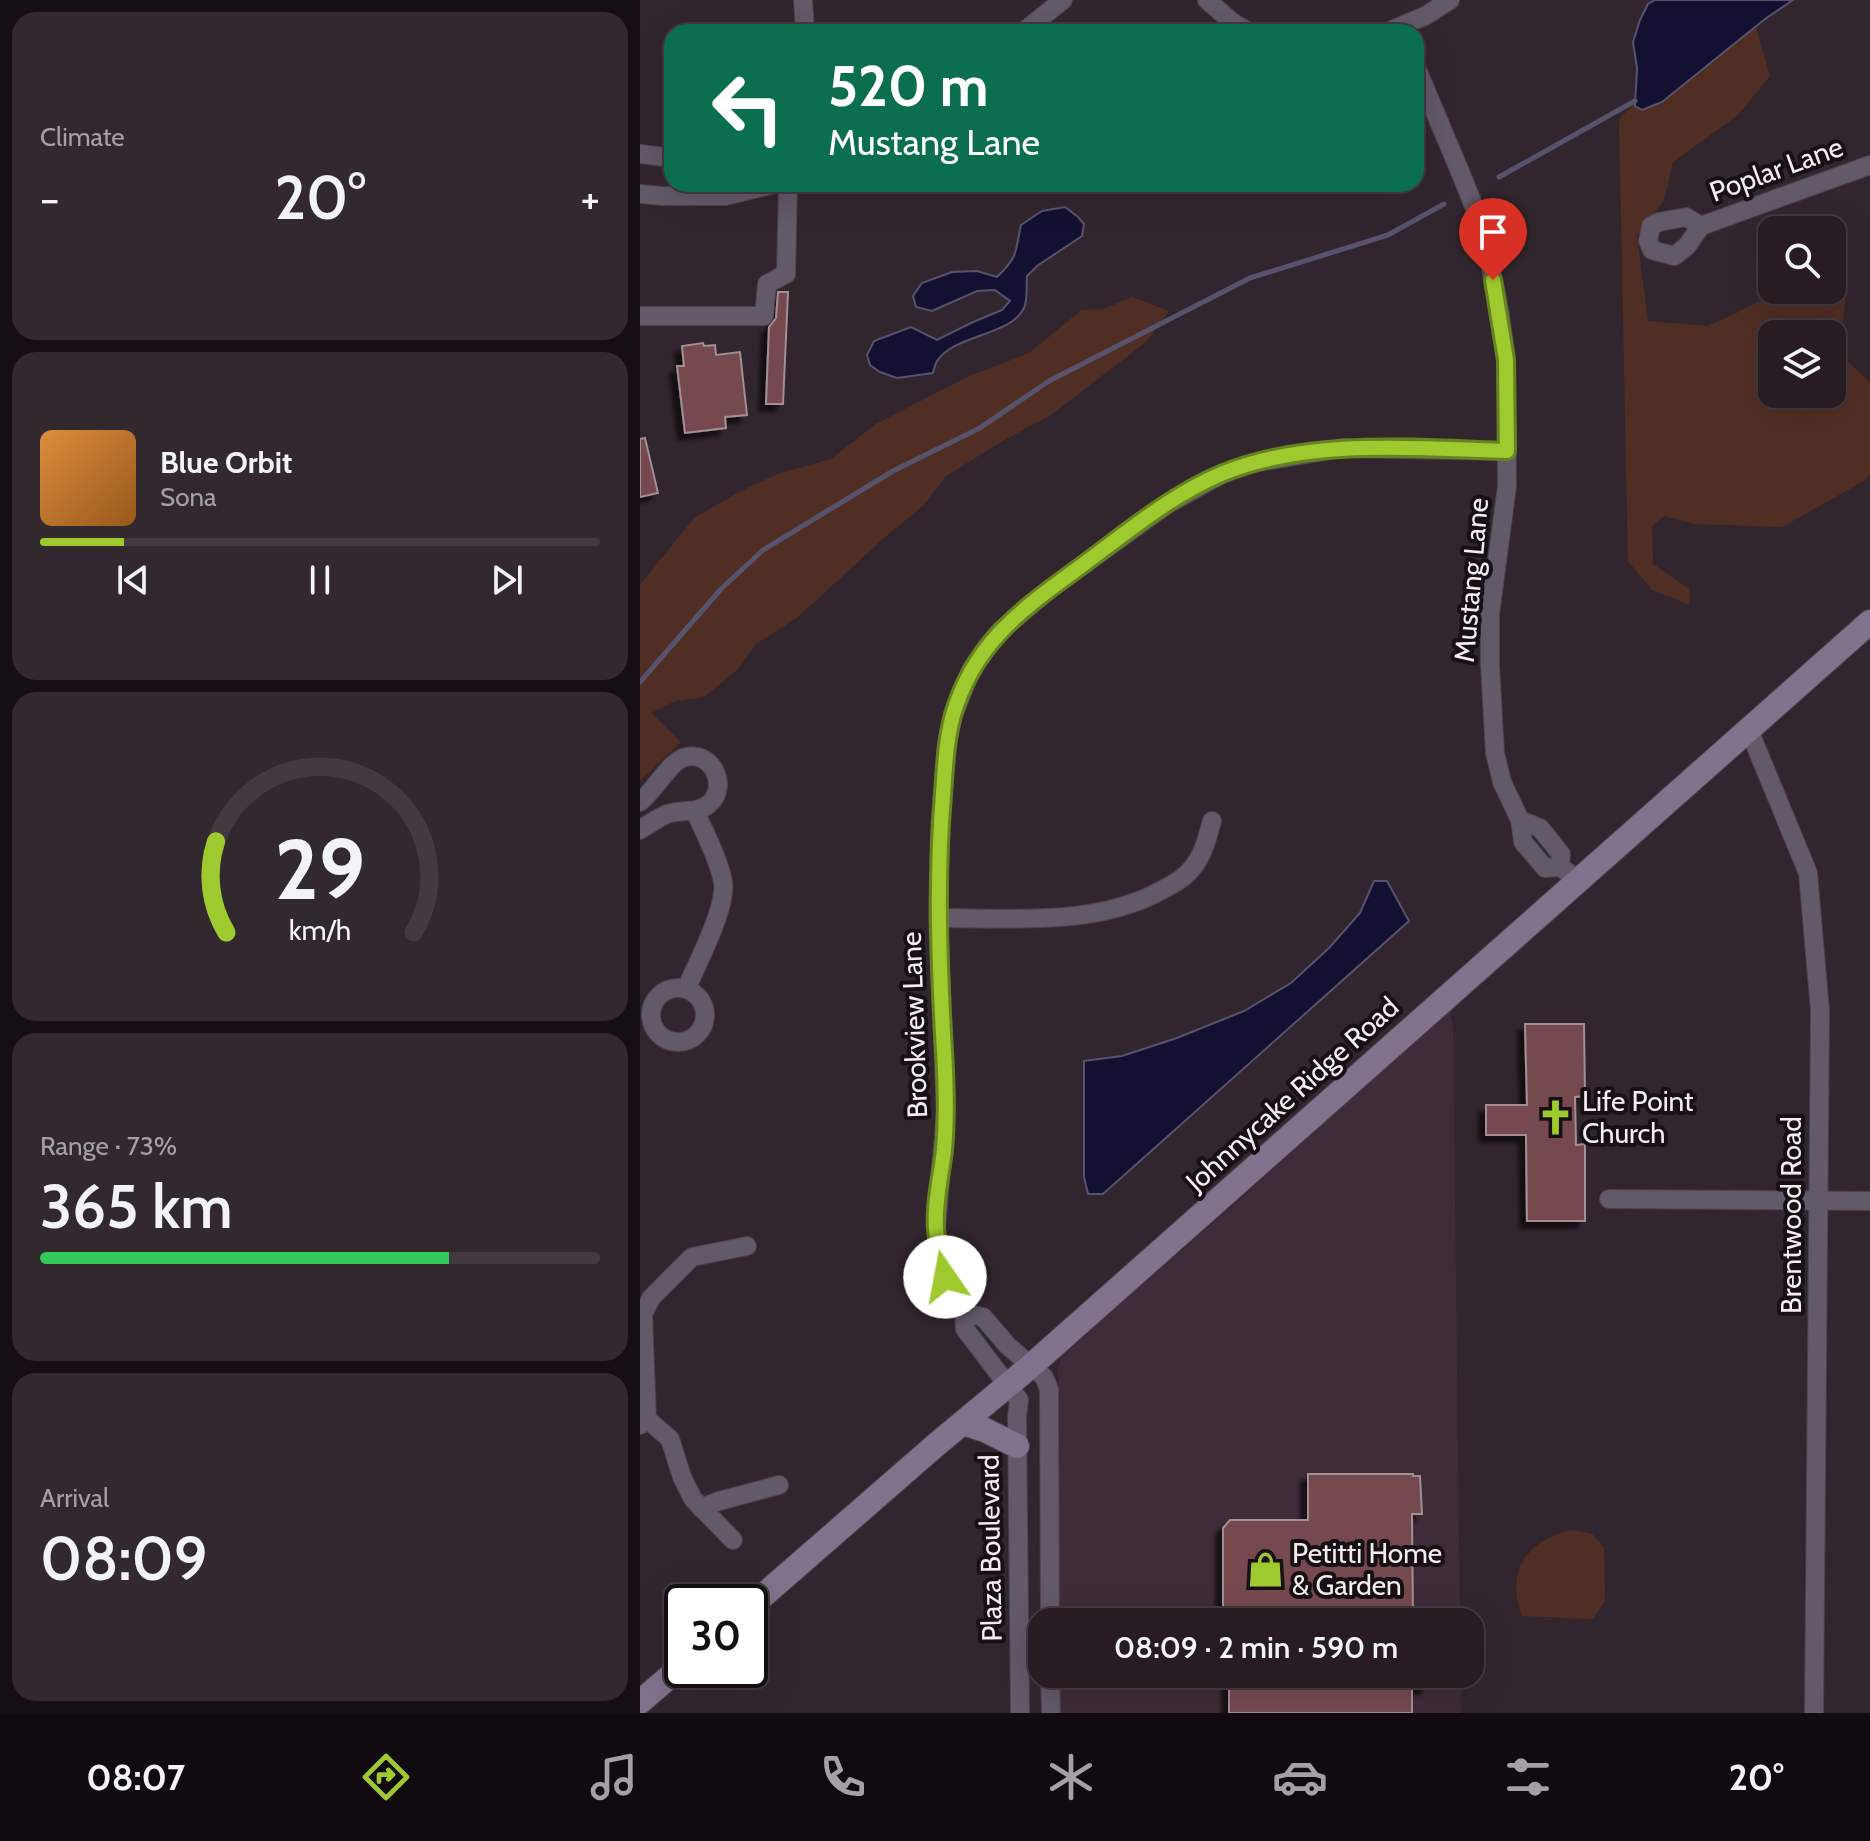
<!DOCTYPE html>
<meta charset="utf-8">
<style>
:root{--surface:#261c22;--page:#32292f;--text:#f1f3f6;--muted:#a4a1a5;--line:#423a40;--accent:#9eca2f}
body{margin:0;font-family:Cabin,sans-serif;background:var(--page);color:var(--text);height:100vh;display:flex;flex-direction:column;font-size:30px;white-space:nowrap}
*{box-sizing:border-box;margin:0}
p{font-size:26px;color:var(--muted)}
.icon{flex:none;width:44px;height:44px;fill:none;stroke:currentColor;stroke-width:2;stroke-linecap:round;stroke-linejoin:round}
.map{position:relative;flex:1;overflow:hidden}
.details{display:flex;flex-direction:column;gap:12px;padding:12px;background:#150f13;width:640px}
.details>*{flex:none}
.hud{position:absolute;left:24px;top:24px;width:760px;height:168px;border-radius:24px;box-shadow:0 8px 32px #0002,0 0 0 2px var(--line);background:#0b6e4f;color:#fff;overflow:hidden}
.buttons{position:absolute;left:1118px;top:216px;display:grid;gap:16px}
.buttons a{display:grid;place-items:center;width:88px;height:88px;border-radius:16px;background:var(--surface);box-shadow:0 8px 32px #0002,0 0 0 2px var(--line);font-size:40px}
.speed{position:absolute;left:24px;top:1584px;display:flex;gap:16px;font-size:40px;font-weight:700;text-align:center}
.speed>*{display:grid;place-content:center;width:104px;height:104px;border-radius:50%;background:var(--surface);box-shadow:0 8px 32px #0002,0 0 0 2px var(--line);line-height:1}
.speed .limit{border:4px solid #111;border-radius:12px;background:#fff;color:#111}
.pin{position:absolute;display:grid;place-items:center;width:68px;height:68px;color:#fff;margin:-82px -34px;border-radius:50% 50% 50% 0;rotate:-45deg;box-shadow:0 0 8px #0007}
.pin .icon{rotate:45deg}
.me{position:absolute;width:88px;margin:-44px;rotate:348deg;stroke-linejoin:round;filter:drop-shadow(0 0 6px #0008)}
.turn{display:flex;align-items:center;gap:28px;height:168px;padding:0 32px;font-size:36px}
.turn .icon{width:104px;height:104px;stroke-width:2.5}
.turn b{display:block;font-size:56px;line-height:68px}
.big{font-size:60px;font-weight:600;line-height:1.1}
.details .card{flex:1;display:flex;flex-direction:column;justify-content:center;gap:12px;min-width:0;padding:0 28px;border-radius:24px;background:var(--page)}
.details .dial{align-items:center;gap:0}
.dial svg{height:208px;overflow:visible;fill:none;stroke:var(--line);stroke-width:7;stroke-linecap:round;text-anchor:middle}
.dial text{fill:var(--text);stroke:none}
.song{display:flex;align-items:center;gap:24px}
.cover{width:96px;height:96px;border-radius:12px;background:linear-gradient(135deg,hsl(30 70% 55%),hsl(30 70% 35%))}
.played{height:8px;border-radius:4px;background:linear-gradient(90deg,var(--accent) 15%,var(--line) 15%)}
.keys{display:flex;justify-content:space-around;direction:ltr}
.heat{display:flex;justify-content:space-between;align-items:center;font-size:44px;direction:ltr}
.charge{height:12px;border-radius:6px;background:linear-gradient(90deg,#34c759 73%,var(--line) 0)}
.trip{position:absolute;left:388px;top:1608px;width:456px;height:80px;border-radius:24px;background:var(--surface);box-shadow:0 8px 32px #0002,0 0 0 2px var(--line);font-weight:600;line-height:80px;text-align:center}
.tabs{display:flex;height:128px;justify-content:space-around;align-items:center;background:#0f0b0e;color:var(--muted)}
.tabs .icon{width:56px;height:56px}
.tabs .active{color:var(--accent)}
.tabs b{font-size:36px;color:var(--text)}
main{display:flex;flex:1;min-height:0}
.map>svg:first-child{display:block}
.built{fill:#3e2c38}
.green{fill:#512e24}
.water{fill:#131132;stroke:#57536c;stroke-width:2}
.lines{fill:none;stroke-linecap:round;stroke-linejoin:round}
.stream{stroke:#57536c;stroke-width:5}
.building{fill:#764850;stroke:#a18f91;stroke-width:2;filter:url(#shadow)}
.street-casing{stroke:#4d4249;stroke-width:20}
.secondary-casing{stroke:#4d4249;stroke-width:26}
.street{stroke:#625969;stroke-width:18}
.secondary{stroke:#81728d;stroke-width:24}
.route-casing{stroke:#67831f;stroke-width:20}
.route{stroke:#9eca2f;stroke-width:14}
.labels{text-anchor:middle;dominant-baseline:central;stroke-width:8;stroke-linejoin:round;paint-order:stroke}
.street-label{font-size:28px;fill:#f5ecf2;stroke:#171115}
.poi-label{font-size:28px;fill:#f5ecf2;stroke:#171115;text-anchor:start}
</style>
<main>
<section class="details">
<div class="card"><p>Climate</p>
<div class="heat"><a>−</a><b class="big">20°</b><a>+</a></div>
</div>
<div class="card">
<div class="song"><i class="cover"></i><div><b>Blue Orbit</b><p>Sona</p></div></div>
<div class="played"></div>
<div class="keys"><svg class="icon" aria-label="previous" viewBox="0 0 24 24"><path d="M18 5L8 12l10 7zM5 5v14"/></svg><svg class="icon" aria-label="pause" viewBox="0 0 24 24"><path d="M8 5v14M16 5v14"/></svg><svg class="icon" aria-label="next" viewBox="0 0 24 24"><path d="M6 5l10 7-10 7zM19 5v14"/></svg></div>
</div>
<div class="card dial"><svg viewBox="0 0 100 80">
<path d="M14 69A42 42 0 1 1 86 69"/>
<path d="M14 69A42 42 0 0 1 10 34" stroke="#9eca2f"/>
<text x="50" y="56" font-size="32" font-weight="700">29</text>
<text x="50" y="72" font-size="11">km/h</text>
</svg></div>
<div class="card"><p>Range · 73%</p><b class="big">365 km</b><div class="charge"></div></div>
<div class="card"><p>Arrival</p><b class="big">08:09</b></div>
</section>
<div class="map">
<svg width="1230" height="1713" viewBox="0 0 1230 1713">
<defs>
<filter id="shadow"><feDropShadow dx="-7" dy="7" stdDeviation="2" flood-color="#0009"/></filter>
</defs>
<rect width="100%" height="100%" fill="#32262e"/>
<!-- built -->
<g class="built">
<polygon points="809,1009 813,1027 820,1622 419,1622 418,1369 421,1358 470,1313 594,1205"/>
<rect x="419" y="1674" width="402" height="39"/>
</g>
<!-- green -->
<g class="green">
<polygon points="1116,27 1130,76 1097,116 1033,162 1024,200 997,236 1008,321 1068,326 1123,300 1151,290 1192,290 1192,277 1207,280 1203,321 1192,334 1132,334 1132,394 1192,394 1192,353 1206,360 1230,382 1230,474 1224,481 1142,527 1054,524 1024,516 1012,526 1013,564 1049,589 1050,605 1012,590 988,561 979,120 995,101 1002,110 1022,102"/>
<polygon points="492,297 529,311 506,342 411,415 366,439 306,476 283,506 244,538 158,617 116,644 98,669 64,697 35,701 11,713 41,742 0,781 0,585 54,518 97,493 137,474 191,459 236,424 325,378 389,353 442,310 461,310"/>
<path d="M932,1530L952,1534L964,1547L965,1601L953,1619L882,1616C865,1571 887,1540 932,1530Z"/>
</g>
<!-- water -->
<g class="water">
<polygon points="1015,0 1153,0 1125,19 1022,102 1002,110 995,106 997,68 993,42 1000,20 1008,4"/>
<path d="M425,207L438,217L444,224L442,236L397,266L387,276C386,286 388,299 384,308C371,336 315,334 297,361C295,365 294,369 293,373L257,378L240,372L230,365L227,355L234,341L271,327L297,340L331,323L362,310L370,301L355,290L337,291L292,311L276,307L273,296L282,283L312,272L337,271L357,277C379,256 375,252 381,225L402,211Z"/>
<polygon points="734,881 747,881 769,921 463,1194 448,1194 444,1177 444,1061 482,1056 537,1038 604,1011 651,983 689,948 720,913"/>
</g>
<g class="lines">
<!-- stream -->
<g class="stream">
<polyline points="859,177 995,101"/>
<polyline points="0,682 81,589 123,550 253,471 340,428 409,381 610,278 748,235 804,204"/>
</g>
</g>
<!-- building -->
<g class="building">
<polygon points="138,292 148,292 143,404 126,404 129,327 136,318"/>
<polygon points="63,343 64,346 75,345 76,355 100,352 107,415 85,417 86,428 45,433 37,366 44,366 42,346"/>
<polygon points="5,438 18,493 0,497 0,439"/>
<polygon points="885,1024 944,1024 945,1096 935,1097 936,1145 945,1144 945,1221 887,1221 886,1135 846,1135 846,1105 887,1105"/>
<polygon points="668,1474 773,1474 773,1476 780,1476 782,1514 772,1514 773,1622 583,1622 583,1528 590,1520 668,1520"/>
<polygon points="589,1674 788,1674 788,1687 772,1687 772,1713 589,1713"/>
</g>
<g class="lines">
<defs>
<g id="street">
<polyline points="163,0 165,32"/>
<polyline points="567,0 592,22 609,32"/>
<polyline points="383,32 423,0"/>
<polyline points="747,32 785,16 810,0"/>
<polyline points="776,67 821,174 839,219 848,253 860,315 866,360 867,486 850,614 850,665 855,753 862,782 880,820 883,842 905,868 920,867 939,880"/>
<polyline points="0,154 32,158"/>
<polyline points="0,194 23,196 85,196 135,184"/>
<polyline points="1061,226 1046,217 1019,222 1011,226 1008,241 1012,250 1034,256 1047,246 1061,226 1230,165"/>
<polyline points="0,316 124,316 127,284 146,274 148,184"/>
<polyline points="1109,730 1168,873 1180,1011 1174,1713"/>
<path d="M0,802C14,791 30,762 43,758C71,748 90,786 69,804C56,814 41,809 27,814C18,818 9,824 0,830"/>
<polyline points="880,820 900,828 921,854 920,867"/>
<path d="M298,918C372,918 457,927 524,889C535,883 546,877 553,867C564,854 567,837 572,821"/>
<circle cx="38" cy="1015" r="27"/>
<path d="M46,989C57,964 87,907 83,882C79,859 64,832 55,811"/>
<polyline points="969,1199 1230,1201"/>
<polyline points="324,1313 343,1317 368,1346 404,1377 409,1389 410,1622"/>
<polyline points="7,1419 30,1439 42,1477 53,1499 93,1540"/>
<polyline points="0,1425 7,1419 3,1314 11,1298 52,1257 107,1246"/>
<polyline points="61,1508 79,1501 139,1485"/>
<polyline points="410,1674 411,1713"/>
<polyline points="380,1713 377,1417 379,1400 325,1329 324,1313 313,1294 305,1277 296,1229 306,1111 298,918 300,828 307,743 313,715 331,670 345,649 360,631 410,589 528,504 584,473 618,462 703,448 867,451"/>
</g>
<g id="secondary">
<polyline points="323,1423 345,1430 377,1446"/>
<polyline points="110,1607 297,1444 392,1365 1230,622"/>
<polyline points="0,1702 42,1666"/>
</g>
</defs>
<!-- street casing -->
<use href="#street" class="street-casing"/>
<!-- secondary casing -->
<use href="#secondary" class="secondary-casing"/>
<!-- street -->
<use href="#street" class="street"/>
<!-- secondary -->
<use href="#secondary" class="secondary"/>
</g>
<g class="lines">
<defs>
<path id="route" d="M305,1277C302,1262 297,1245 296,1229C294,1203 301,1176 304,1150C307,1117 306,1084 304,1051C299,966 296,880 303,794C305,767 306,740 313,715C333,646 378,612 433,572C480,538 527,497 581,474C667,438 776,448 867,451L866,360L853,280"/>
</defs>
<!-- route casing -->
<use href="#route" class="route-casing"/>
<!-- route -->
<use href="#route" class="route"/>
</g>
<!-- icons -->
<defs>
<symbol id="church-bare" viewBox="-9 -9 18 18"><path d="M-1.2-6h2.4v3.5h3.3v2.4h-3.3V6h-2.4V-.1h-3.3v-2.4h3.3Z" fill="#9eca2f" stroke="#171115" stroke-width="2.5" paint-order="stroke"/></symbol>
<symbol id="shop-bare" viewBox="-9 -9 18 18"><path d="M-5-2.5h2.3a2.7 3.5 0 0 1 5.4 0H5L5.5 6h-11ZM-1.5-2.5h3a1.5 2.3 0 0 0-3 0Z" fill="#9eca2f" stroke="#171115" stroke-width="2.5" paint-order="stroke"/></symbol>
</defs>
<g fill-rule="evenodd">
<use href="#church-bare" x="890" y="1092" width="51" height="51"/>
<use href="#shop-bare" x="600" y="1544" width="51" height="51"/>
</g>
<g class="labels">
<!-- street labels -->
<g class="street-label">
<text transform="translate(1136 169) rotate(-20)">Poplar Lane</text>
<text transform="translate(831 580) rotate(-85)">Mustang Lane</text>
<text transform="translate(274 1025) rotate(-92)">Brookview Lane</text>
<text transform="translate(652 1094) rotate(-42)">Johnnycake Ridge Road</text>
<text transform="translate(1151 1215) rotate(-90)">Brentwood Road</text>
<text transform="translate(350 1548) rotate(-91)">Plaza Boulevard</text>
</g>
<!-- poi labels -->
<g class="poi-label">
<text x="942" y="1101">Life Point<tspan x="942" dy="32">Church</tspan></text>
<text x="652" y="1553">Petitti Home<tspan x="652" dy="32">&amp; Garden</tspan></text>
</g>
</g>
</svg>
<div class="buttons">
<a><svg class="icon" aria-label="search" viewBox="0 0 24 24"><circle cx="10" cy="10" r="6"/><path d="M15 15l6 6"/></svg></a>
<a><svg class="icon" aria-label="layers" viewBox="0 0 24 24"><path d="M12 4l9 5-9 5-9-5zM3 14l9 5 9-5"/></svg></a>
</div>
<div class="speed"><div class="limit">30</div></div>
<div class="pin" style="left:853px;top:280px;background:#d93025"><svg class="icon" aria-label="arrive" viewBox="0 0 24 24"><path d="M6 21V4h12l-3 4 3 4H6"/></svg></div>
<svg class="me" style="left:305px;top:1277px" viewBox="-20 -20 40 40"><circle r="19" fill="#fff"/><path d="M0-13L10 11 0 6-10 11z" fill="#9eca2f"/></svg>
<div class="trip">08:09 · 2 min · 590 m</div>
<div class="hud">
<div class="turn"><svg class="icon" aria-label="left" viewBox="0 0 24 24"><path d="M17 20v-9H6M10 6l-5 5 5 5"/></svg><div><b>520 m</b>Mustang Lane</div></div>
</div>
</div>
</main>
<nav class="tabs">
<b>08:07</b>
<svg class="icon active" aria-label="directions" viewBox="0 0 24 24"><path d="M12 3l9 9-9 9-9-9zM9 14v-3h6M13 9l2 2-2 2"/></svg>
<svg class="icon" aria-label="music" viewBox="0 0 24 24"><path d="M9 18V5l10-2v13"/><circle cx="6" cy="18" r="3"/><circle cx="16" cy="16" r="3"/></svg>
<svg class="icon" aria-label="phone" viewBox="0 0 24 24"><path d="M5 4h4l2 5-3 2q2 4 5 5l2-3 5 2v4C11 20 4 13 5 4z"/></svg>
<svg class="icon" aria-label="climate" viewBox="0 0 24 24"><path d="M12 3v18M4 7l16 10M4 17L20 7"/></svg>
<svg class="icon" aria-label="car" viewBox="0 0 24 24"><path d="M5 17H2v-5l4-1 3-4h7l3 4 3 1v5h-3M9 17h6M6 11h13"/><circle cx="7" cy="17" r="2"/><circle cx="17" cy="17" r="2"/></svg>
<svg class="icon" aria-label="filters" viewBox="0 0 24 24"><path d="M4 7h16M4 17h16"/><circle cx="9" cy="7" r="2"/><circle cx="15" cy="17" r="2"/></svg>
<b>20°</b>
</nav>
